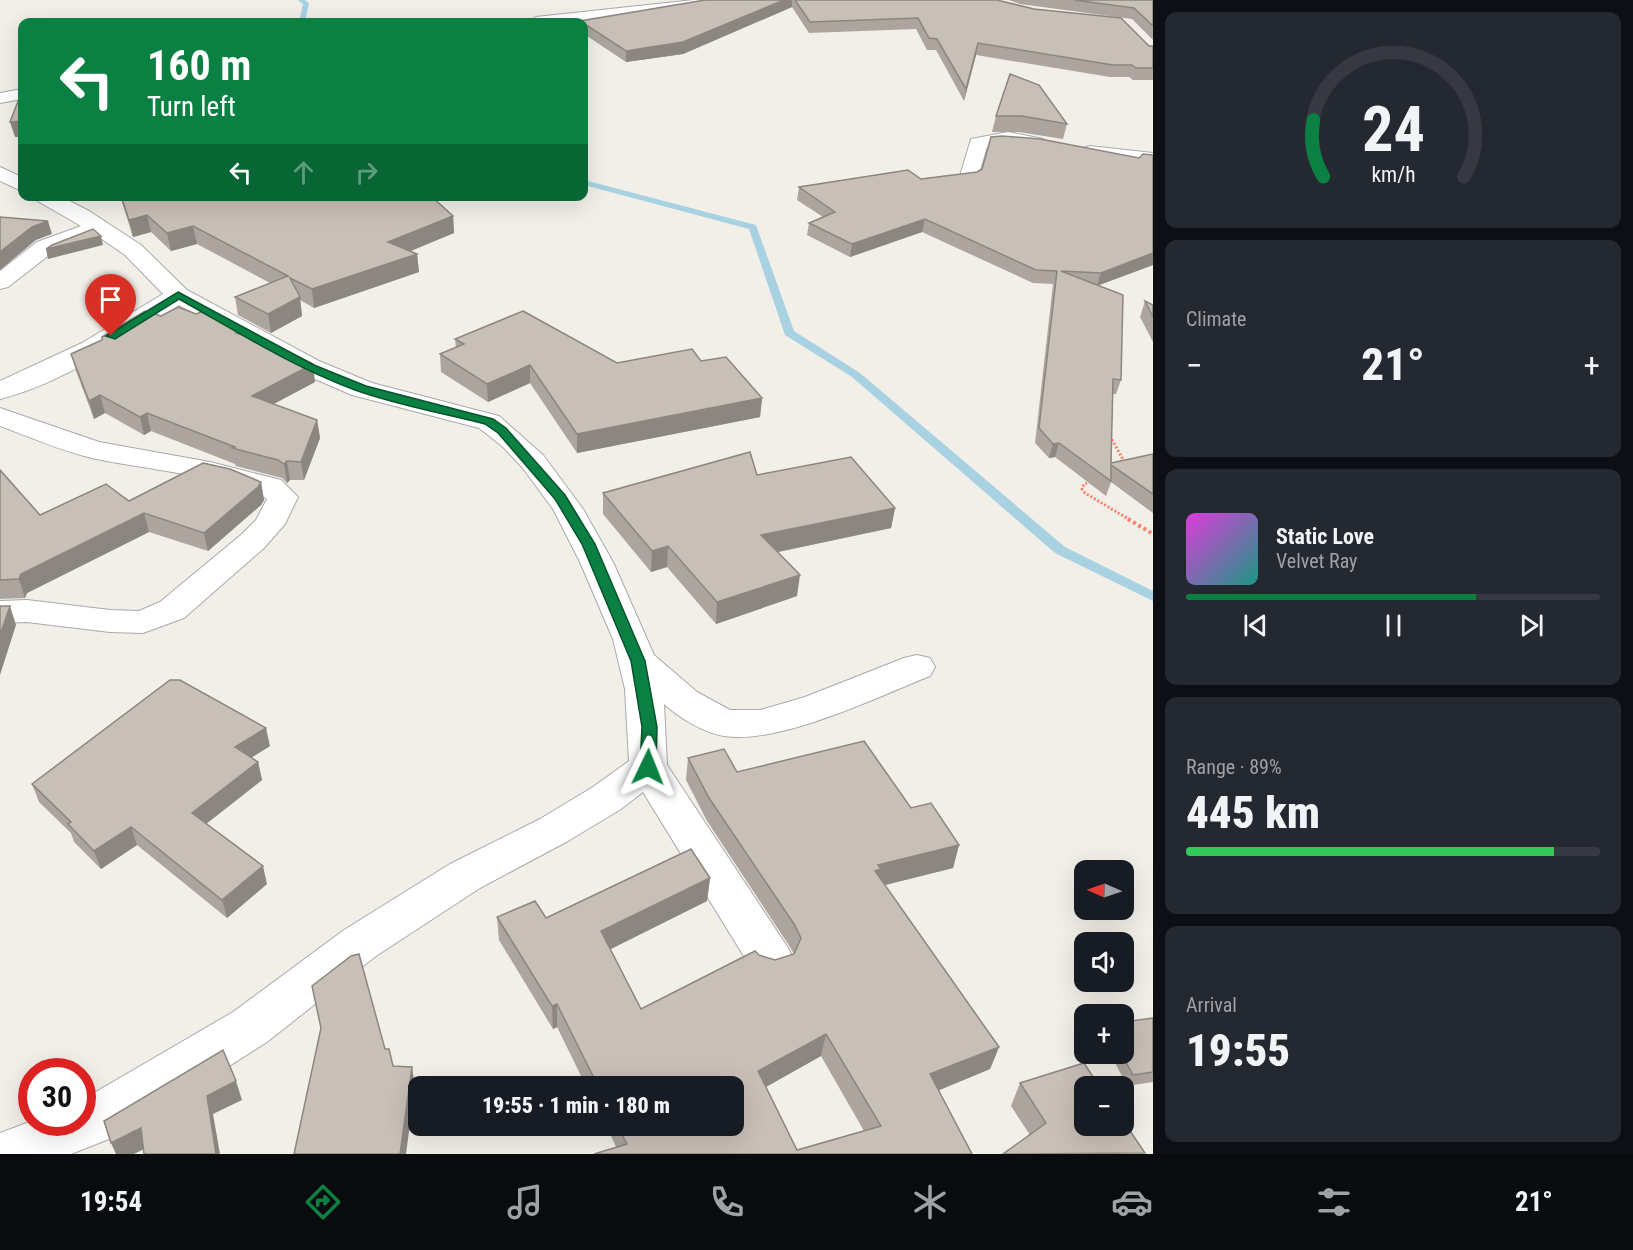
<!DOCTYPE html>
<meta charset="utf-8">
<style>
:root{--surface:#171b24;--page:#242831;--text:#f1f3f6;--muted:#9ea1a6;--line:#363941;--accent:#0b8043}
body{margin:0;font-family:"Roboto Condensed",sans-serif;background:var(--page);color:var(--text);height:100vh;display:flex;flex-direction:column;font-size:22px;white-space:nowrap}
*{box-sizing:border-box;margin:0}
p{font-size:20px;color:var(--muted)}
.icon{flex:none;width:33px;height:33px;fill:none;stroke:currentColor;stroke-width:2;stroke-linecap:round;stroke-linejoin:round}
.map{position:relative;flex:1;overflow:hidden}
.side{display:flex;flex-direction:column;gap:12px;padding:12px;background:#0d0f14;width:480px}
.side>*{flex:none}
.banner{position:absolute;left:18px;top:18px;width:570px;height:183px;border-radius:12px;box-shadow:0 6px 24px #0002;background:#0b8043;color:#fff;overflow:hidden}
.needle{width:39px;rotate:272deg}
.fabs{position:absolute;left:1074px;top:860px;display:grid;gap:12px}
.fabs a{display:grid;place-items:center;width:60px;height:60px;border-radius:12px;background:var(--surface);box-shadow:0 6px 24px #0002;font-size:30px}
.speed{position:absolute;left:18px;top:1058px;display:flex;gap:12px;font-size:30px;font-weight:700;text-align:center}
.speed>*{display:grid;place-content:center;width:78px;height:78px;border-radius:50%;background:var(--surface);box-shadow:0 6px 24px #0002;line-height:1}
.speed .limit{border:9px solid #d22;background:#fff;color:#111}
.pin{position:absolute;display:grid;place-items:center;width:51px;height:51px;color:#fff;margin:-62px -26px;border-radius:50% 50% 50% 0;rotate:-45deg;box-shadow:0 0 6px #0007}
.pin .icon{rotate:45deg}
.me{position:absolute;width:66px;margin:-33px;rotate:2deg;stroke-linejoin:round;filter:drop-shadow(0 0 4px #0008)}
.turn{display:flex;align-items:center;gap:21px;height:126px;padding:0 30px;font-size:27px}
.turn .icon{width:78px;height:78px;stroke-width:2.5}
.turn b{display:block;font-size:42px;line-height:51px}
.lanes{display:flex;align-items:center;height:57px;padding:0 30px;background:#0003;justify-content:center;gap:30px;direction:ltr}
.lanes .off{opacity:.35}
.big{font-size:45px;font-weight:800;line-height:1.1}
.side .tile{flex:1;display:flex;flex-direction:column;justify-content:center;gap:9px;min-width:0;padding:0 21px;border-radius:12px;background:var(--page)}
.side .dial{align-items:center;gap:0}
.dial svg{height:156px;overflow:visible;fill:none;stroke:var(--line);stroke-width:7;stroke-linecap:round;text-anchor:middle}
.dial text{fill:var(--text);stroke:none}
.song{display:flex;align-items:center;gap:18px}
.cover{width:72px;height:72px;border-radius:9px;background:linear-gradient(135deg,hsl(300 70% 55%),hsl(170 70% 35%))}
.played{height:6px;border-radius:3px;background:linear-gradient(90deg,var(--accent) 70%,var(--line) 70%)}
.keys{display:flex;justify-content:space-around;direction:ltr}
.heat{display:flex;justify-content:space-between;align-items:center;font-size:33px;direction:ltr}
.charge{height:9px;border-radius:4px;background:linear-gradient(90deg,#34c759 89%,var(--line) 0)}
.trip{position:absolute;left:408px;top:1076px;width:336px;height:60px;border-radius:12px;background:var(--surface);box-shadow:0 6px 24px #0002;font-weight:800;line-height:60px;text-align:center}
.menu{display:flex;height:96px;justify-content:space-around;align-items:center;background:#090b0e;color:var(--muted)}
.menu .icon{width:42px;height:42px}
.menu .current{color:var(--accent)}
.menu b{font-size:27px;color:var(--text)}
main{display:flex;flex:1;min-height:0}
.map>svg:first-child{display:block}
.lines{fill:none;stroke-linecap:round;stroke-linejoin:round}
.stream{fill:#a8d2e1;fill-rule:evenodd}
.street-casing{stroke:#a9a9a9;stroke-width:2}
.path-far1{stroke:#ff816d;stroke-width:3;stroke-dasharray:2 2;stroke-linecap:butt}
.path{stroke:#ff816d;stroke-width:4;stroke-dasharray:3 3;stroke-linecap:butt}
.street{fill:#fff;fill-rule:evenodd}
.wall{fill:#aca49d;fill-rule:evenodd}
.shaded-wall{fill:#8c8680}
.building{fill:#c8bfb7;stroke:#8c8680;stroke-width:1.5;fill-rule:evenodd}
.route{fill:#0b8043;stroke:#07532c;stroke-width:1.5}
</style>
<main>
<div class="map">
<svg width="1153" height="1154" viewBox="0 0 1153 1154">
<rect width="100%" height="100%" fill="#f2efe9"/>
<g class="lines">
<!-- stream -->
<g class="stream">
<polygon points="298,0 305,0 309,3 305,22 299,22 303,4"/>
<polygon points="584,180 756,225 794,331 860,373 1065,547 1153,591 1153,601 1055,553 852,377 785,335 749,229 584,185"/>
</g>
<defs>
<g id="street">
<path d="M694,0H734L727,4C663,13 593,29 528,22L536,17Z"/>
<polygon points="22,89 22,99 0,103 0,93"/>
<polygon points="1008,132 1043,139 1046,143 1043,147 1036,149 1008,144 987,147 977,180 963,180 960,176 971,139"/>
<polygon points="1090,146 1153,153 1153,165 1083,156 1080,152 1083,148"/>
<polygon points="0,167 22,177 22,191 0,181"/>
<path d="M33,196H60L89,211L141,245L187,290L319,361L372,383L499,416L543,455L583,509L613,562L654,655L697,692L730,710H760L805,697L904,658L917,655L930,658L935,667L930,676C877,697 779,745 724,736C704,733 678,717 664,704L667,765L788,948L795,962L788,976L772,981L756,976L643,792L621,809L568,841L480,888L376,956L267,1042L177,1099L109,1139L71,1154H0V1133L32,1121L82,1122V1100L233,1012L344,930L450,864L540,819L593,787L629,761L625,689L613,639L580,562L553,509L522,467L502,446L479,428L352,395L301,373L179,305C129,339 59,385 0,399V381L82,343L163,294L125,255L96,235L53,252L8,287L0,289V271L37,242L81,226L36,200Z"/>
<path d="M0,408L99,442L210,462L281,480L298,497L285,524L264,548L184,618L143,633L110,632L27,622L0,623V601L27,600L110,610L139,611L160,602L242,534L256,520L267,499C242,478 129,467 92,458C61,451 30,437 0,426Z"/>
</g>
</defs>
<!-- street casing -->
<use href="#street" class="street-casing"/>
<!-- path-far1 -->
<g class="path-far1">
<polyline points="1110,436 1125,463"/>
<polyline points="1091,482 1084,484 1082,489 1085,493 1130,520"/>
</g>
<!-- path -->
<polyline class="path" points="1128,519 1153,534"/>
<!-- street -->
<use href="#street" class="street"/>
</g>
<!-- wall -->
<g class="wall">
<polygon points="705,0 997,0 1149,46 1153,46 1153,80 1133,80 1129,77 1110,77 976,55 964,101 936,50 927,50 916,29 809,33 792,7 683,54 626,62 584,34 584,22 580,22 580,21"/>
<polygon points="1009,0 1153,0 1153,40 1132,19 1020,4"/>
<polygon points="1039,85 1067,124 1063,139 1019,132 992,132 996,116"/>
<polygon points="1153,155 1153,265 1098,285 1121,380 1116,394 1113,394 1111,463 1153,454 1153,513 1111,482 1106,496 1055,457 1049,458 1035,443 1053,284 1033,283 922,232 850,257 807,235 809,223 823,217 797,200 799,187 921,179 1139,158"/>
<polygon points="120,196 431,196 453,216 454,233 410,251 417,254 419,272 314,308 300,300 302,316 271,333 238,315 235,297 270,283 197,244 171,251 151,232 133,237"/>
<polygon points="1145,301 1153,305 1153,342 1140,317"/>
<polygon points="161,316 246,336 315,382 273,404 317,420 320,438 304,480 290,480 287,483 282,478 236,466 235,464 151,431 144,435 105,413 94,419 76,371 71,354"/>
<polygon points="455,339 617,363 701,361 762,398 760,417 577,453 530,383 488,402 441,372 440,354 456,348"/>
<polygon points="0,470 40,515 129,501 261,482 264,500 261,505 208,551 149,532 27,593 25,598 0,599"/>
<polygon points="757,475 895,508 891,528 778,552 797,596 716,624 667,567 651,572 603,514 603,493"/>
<polygon points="270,746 251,757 258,762 262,780 206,824 267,884 227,918 137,845 101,869 74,842 71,833 39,802 32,784"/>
<path d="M688,758L737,772L911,808L959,845L953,868L885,885L999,1047L990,1069L938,1090L972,1154L616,1147L606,1125H734V1086H586L557,1027L553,1029L499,940L497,917L546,918L710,878L707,901L610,949L641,1009L794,954L790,947L707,821L686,780ZM821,1056L864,1131L797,1150L766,1087Z"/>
<polygon points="1153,1018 1153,1082 1127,1086 1110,1053 1124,1053"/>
<polygon points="1020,1083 1144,1154 1030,1135 1011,1106"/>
</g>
<!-- shaded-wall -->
<g class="shaded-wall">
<polygon points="784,0 792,0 792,7 683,54 626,62 626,51"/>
<polygon points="978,43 976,55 964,101 966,89"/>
<polygon points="22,121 22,137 15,137 10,122"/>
<polygon points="147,215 151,232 133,237 129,220"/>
<polygon points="453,216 454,233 389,260 388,242"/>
<polygon points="925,219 922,232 850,257 852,244"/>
<polygon points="48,221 52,234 36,240 0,270 0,252 32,227"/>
<polygon points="193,226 197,244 171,251 167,233"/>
<polygon points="101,236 103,245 48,259 46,249"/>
<polygon points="1153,253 1153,265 1097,286 1101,273"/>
<polygon points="417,254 419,272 314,308 312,289"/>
<polygon points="300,297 302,316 271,333 268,314"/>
<polygon points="244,329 247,346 236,333"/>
<polygon points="313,364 315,382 255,414 252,396"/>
<polygon points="530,365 530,383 488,402 487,384"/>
<polygon points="100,395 105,413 94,419 89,401"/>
<polygon points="762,398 760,417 577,453 577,434"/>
<polygon points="147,413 151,431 144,435 140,417"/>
<polygon points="317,420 320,438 304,480 301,462"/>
<polygon points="1059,443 1055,457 1049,458 1053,444"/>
<polygon points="287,461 290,480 287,483 284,464"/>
<polygon points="261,482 264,500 261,505 208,551 204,533"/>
<polygon points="895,508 891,528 758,556 761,535"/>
<polygon points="144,513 149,532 27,593 25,598 19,579 21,574"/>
<polygon points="668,546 667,567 651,572 652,551"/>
<polygon points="800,575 797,596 716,624 717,602"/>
<polygon points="10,606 16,625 0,675 0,635"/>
<polygon points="266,728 270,746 240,765 235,747"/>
<polygon points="258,762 262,780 197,831 192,813"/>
<polygon points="131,827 137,845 101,869 94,851"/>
<polygon points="959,845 953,868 877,887 875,871 878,865"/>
<polygon points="263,866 267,884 227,918 222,900"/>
<polygon points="710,878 707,901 601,954 601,931"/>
<polygon points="557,1004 557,1027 553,1029 552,1006"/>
<polygon points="826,1034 821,1056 755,1093 758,1071"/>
<polygon points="999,1047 990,1069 923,1097 930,1074"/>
<polygon points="412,1067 415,1086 406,1154 400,1154"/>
<polygon points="236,1081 242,1100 213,1114 220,1154 216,1154 207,1096"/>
<polygon points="141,1128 148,1147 134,1154 116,1154 111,1143"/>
</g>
<!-- building -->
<g class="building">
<polygon points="705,0 784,0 683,42 626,51 580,21"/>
<polygon points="795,0 997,0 1034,9 1121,18 1149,46 1153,46 1153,68 1136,68 1132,65 1113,65 978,43 966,89 937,39 929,38 918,18 810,22"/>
<polygon points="1074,0 1153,0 1153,26 1134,8"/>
<polygon points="1010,74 1039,85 1067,124 1022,116 996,116"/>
<polygon points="22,91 22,121 10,122"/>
<polygon points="1002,136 1040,139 1139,158 1143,154 1153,155 1153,253 1101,273 1061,271 1123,295 1121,380 1113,379 1111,463 1153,454 1153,494 1111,465 1111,481 1059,443 1053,444 1039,428 1057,271 1036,270 925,219 852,244 809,223 835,212 799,187 908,170 921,179 977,172 982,169 991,137"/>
<polygon points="121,196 431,196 453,216 388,242 417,254 312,289 290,278 300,297 268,314 235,297 288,276 193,226 167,233 147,215 129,220"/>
<polygon points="0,217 48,221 32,227 0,252"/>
<polygon points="93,229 101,236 46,249 52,245"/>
<polygon points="1145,301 1153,305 1153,317"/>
<polygon points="178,307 196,314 208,309 244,329 236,333 274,345 313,364 252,396 317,420 301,462 287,461 284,464 278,460 232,448 235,447 147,413 140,417 100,395 89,401 71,354 102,340 102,337 145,311 161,316"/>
<polygon points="523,311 617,363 692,349 701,361 726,357 762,398 577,434 530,365 487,384 440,354 464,344 455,339"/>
<polygon points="750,452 757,475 851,457 895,508 761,535 800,575 717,602 668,546 652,551 603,493"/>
<polygon points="203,463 230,469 261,482 258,487 204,533 144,513 21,574 19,579 0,580 0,470 40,515 106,484 129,501"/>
<polygon points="0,606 10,606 0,635"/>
<polygon points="170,680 180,680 266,728 235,747 258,762 192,813 263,866 222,900 131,827 94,851 68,824 71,822 32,784"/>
<path d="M864,741L911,808L931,803L959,845L878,865L881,869L875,871L999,1047L930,1074L972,1154H594L627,1144L617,1125H734V1086H598L557,1004L552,1006L497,917L535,901L546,918L691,849L710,878L601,931L641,1009L755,951L759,955L775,960L794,954L801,938L794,924L709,798L688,758L724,749L737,772ZM826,1034L881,1126L797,1150L758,1071Z"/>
<polygon points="359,954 385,1049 389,1049 393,1066 412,1067 400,1154 294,1154 321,1028 312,986 351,956"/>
<polygon points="1153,1018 1153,1072 1133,1075 1121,1053 1124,1053 1124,1022"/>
<polygon points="223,1050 236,1081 207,1096 216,1154 144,1154 141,1128 111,1143 104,1121"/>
<polygon points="1084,1063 1099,1086 1084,1086 1084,1125 1124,1125 1124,1122 1145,1153 1003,1154 1046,1123 1020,1083"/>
</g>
<!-- route -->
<path class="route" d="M178,292L314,365L341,376L366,386L493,419L506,428L565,495L595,544L645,661L657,727L656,767L654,771H643L640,767L642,727L631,661L582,544L555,499L498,433L485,424C442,413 397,405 355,390C293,367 236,331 179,299L115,339L106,336Z"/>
</svg>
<div class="fabs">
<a><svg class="needle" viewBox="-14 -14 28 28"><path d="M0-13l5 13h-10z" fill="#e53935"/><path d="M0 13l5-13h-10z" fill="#9ea1a6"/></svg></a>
<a><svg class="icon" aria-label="sound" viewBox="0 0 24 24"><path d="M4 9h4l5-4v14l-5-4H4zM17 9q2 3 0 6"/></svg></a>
<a>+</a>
<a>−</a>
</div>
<div class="speed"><div class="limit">30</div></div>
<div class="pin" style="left:111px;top:336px;background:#d93025"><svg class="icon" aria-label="arrive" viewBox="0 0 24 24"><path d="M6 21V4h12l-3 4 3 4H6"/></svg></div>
<svg class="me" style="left:648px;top:767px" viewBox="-20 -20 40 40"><path d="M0-17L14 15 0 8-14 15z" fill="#0b8043" stroke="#fff" stroke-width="4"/></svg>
<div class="trip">19:55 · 1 min · 180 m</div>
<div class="banner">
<div class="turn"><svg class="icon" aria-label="left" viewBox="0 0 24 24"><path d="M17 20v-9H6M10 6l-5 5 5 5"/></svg><div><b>160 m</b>Turn left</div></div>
<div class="lanes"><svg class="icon" aria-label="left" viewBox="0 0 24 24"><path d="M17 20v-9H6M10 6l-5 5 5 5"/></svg><svg class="icon off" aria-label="ahead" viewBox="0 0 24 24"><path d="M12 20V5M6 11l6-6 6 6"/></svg><svg class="icon off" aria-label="right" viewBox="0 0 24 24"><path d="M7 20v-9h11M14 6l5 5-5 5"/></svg></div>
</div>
</div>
<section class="side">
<div class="tile dial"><svg viewBox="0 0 100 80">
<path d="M14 69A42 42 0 1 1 86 69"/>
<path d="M14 69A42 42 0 0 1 9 40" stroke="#0b8043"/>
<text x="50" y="56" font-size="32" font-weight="700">24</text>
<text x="50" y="72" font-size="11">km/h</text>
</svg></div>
<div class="tile"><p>Climate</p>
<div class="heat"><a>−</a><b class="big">21°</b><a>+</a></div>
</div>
<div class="tile">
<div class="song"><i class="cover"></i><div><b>Static Love</b><p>Velvet Ray</p></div></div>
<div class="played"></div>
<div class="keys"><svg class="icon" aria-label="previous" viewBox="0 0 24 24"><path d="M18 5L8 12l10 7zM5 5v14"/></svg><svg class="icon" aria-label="pause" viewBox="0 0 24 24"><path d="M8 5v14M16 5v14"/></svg><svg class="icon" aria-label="next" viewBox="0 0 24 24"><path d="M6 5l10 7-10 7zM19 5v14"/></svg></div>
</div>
<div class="tile"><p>Range · 89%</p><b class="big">445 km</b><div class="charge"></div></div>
<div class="tile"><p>Arrival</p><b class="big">19:55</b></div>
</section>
</main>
<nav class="menu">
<b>19:54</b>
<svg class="icon current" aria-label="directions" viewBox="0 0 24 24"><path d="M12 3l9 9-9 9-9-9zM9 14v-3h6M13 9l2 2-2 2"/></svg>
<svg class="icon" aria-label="music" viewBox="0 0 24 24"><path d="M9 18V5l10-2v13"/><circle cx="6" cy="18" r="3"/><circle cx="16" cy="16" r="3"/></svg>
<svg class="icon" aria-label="phone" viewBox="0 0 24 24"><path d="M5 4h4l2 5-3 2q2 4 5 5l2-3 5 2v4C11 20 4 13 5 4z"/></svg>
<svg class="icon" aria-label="climate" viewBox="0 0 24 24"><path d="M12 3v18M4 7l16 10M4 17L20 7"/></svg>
<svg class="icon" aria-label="car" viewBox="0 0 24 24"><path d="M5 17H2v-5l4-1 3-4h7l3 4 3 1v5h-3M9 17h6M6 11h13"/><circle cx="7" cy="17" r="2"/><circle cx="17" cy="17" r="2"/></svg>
<svg class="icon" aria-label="filters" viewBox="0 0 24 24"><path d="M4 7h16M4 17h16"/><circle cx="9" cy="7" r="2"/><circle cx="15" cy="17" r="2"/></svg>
<b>21°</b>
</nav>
